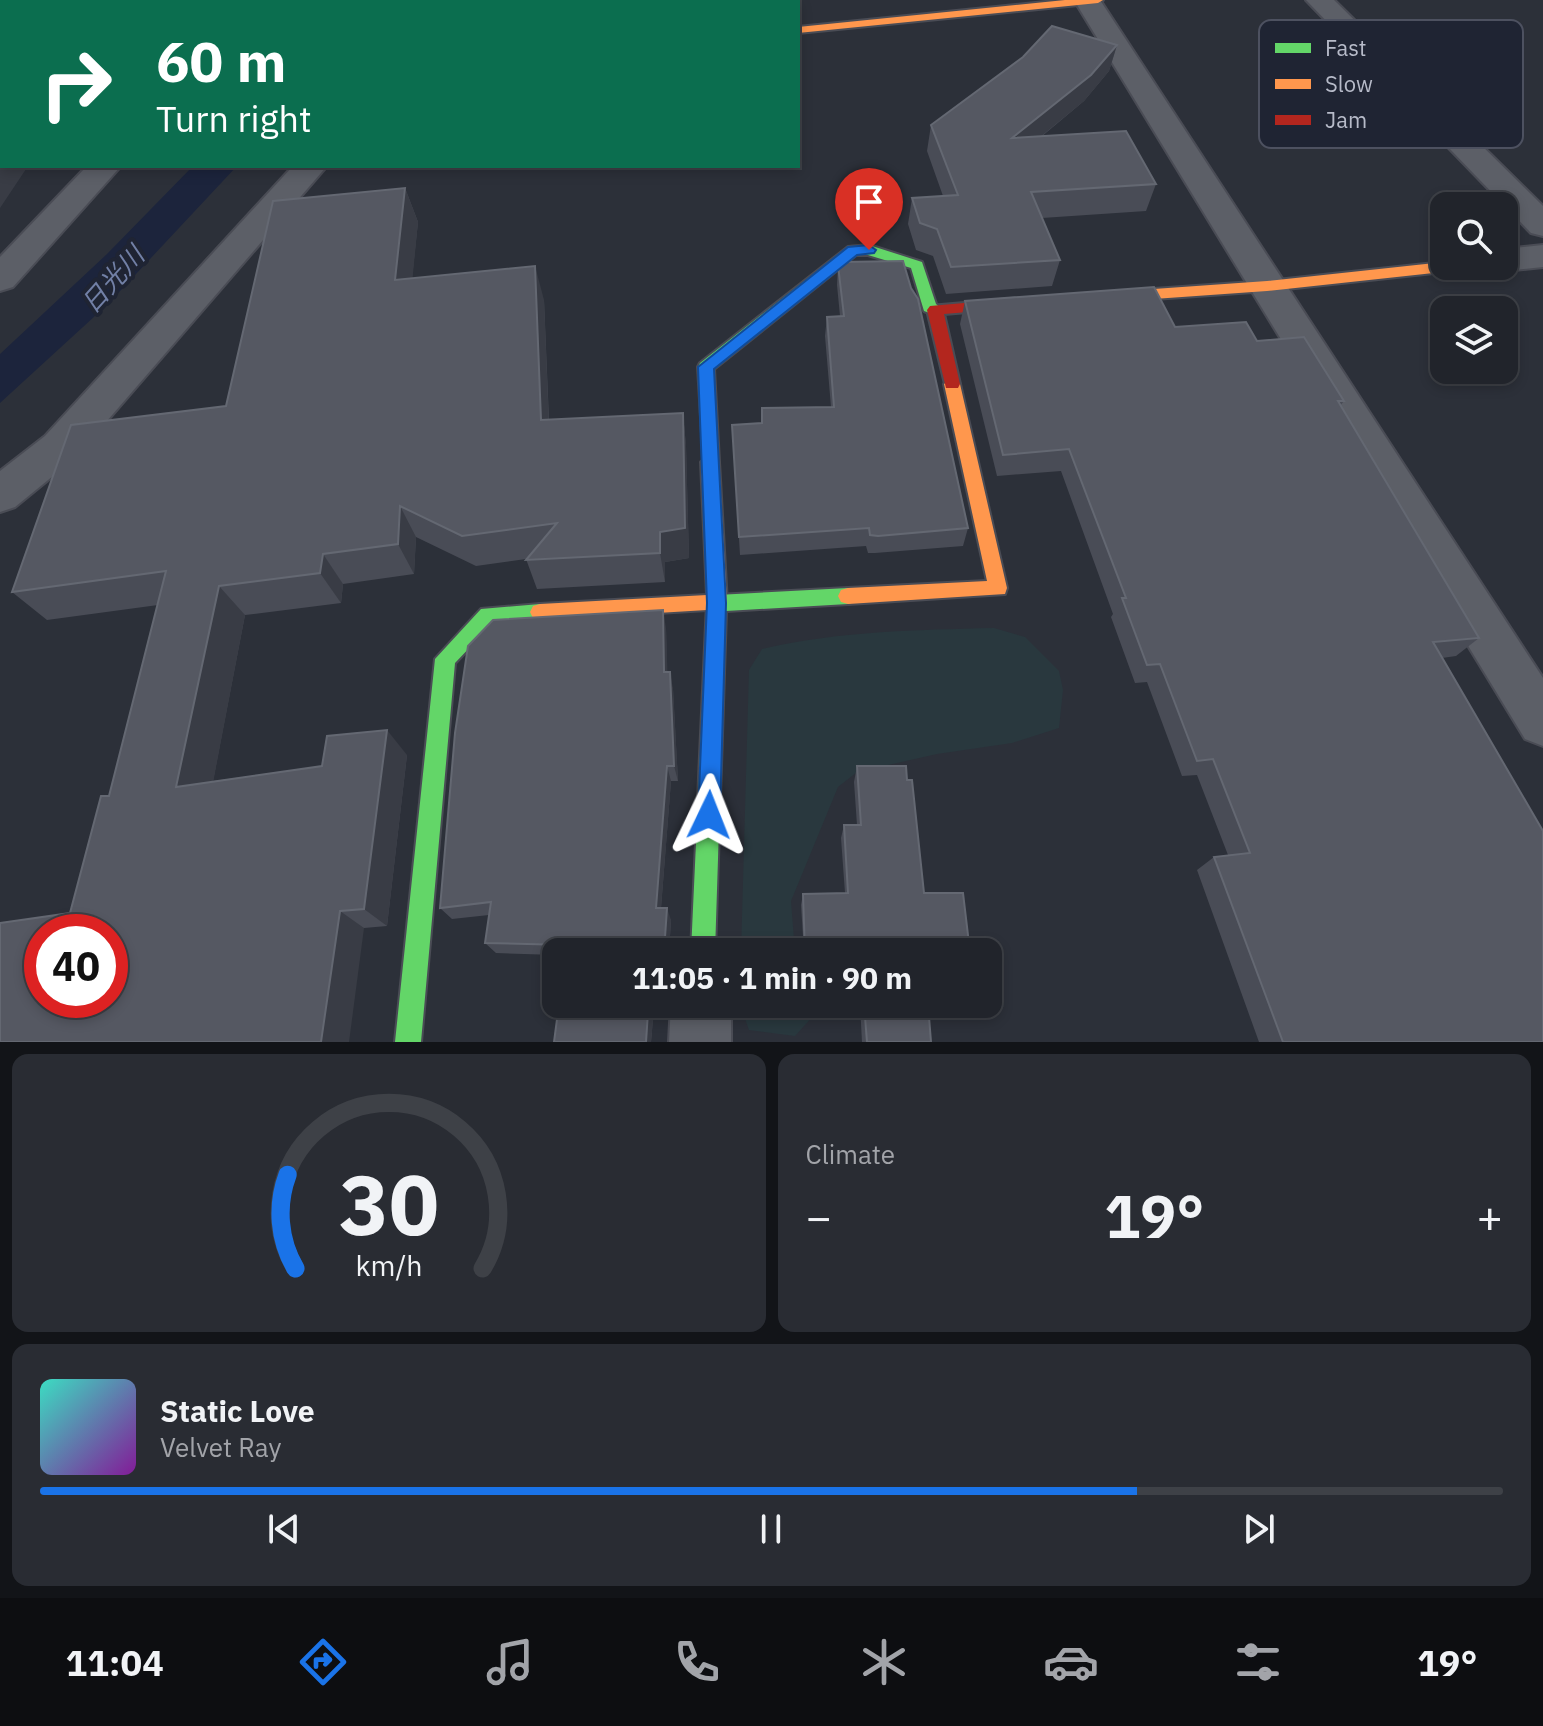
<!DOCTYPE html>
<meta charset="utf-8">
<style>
:root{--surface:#21242b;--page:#292c33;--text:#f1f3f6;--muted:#a2a4a9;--line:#3e4147;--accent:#1a73e8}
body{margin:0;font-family:"IBM Plex Sans","Noto Sans JP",sans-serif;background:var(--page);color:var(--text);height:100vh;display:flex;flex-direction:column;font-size:30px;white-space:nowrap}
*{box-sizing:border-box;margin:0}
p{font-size:26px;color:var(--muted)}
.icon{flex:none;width:44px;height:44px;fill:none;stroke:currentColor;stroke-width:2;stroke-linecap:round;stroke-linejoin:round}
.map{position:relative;height:1042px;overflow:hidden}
.sheet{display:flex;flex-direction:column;gap:12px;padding:12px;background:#121418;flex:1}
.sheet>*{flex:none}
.hud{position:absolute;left:0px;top:0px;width:800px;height:168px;box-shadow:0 4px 12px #0003,0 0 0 2px var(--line);background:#0b6e4f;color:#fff;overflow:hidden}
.buttons{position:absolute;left:1430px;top:192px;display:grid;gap:16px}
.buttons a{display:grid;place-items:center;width:88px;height:88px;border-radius:16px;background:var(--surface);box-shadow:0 4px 12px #0003,0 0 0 2px var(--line);font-size:40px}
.speed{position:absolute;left:24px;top:914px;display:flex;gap:16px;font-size:40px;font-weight:700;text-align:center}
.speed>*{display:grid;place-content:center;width:104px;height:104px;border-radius:50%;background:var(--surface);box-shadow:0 4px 12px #0003,0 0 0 2px var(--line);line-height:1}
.speed .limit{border:12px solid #d22;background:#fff;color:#111}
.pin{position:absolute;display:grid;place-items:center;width:68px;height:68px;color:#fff;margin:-82px -34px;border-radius:50% 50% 50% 0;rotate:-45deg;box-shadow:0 0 8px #0007}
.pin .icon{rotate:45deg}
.me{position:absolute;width:88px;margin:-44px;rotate:2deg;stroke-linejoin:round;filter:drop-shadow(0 0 6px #0008)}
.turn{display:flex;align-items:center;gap:28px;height:168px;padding:0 24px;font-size:36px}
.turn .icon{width:104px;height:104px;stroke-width:2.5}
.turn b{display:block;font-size:56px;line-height:68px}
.big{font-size:60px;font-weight:700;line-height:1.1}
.sheet .card{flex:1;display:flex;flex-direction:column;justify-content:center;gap:12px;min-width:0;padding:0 28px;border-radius:16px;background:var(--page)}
.sheet .dial{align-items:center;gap:0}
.dial svg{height:208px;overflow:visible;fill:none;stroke:var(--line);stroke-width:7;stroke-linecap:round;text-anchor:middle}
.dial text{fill:var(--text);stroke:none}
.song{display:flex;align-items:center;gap:24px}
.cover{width:96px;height:96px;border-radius:12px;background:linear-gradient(135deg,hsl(170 70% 55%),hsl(290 70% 35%))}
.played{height:8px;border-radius:4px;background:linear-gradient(90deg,var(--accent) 75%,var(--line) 75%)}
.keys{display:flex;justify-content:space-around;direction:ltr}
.heat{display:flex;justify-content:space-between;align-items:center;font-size:44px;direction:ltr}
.sheet .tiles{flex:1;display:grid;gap:12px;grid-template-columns:1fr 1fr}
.card:last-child{grid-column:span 2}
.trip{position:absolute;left:542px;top:938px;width:460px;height:80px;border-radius:16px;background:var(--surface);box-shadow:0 4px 12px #0003,0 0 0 2px var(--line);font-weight:700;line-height:80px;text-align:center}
.tabs{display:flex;height:128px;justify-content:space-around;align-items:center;background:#0d0e11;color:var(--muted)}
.tabs .icon{width:56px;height:56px}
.tabs .active{color:var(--accent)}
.tabs b{font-size:36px;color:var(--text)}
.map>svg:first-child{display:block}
.green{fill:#29383e}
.water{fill:#1c243c}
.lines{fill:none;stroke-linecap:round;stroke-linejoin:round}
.street-casing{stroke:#4a4c55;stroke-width:4}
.fast-casing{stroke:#4a4c55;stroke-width:4}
.slow-casing{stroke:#4a4c55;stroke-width:4}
.jam-casing{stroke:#4a4c55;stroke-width:4}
.street{fill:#5c5f67;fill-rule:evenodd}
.fast{fill:#63d668;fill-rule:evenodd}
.slow{fill:#ff974d;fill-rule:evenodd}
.jam{fill:#b3261e;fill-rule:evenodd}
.wall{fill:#494c56}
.shaded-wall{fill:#393c45}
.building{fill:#555862;stroke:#646872;stroke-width:2;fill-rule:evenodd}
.route{fill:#1a73e8;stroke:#114b97;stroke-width:2}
.labels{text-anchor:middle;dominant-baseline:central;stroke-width:8;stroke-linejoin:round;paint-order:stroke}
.water-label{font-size:26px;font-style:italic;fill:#7280a6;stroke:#1f2433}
.key{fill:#1f2433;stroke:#4d5160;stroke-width:2}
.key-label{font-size:22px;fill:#b7bbc9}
</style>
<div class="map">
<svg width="1543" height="1042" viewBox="0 0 1543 1042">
<rect width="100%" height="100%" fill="#2c3039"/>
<!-- green -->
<g class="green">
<path d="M994,628L1025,637L1059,671L1063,690L1059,728L1012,743L937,754L857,772L838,787L791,901L795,952H741L749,670L762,649C839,631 915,630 994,628Z"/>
<polygon points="740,1004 819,1004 815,1014 795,1036 749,1030"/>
</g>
<!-- water -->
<polygon class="water" points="193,166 237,166 107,305 0,403 0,354 107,254"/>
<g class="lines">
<defs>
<g id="street">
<polygon points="1074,0 1100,0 1543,678 1543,746 1525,739"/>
<polygon points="1306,0 1334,0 1543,206 1543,236 1531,233"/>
<polygon points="87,166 121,166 13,287 0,291 0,257"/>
<polygon points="293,166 327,166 75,458 15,507 0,512 0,471 45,436"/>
<polygon points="1543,245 1543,267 1504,271 1490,266 1504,266 1504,249"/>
<polygon points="671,1004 731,1004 731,1042 669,1042"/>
</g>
<g id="fast">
<polygon points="869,245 922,262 936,304 943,310 940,314 935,315 924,311 911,268 868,255 856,255 714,369 719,462 716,467 704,467 698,367 700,363 848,247"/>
<polygon points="848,588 855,590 858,596 855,602 848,604 726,611 715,952 691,952 707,603 710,597 717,595"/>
<polygon points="540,604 547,606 550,612 547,618 493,623 455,663 421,1042 395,1042 435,659 481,609"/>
</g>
<g id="slow">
<polygon points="1065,0 1103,0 1098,3 798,33 798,27"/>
<polygon points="1444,262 1444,266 1459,266 1452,271 1267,291 1097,303 1090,298 1097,293 1267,281"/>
<polygon points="952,378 960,384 1007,588 1005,594 848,604 841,602 838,596 841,590 848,588 987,581 944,384"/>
<polygon points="710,455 719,462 727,603 724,609 540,620 533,618 530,612 533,606 540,604 707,595 701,462"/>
</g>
<polygon id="jam" points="1021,298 1026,299 1026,307 944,314 960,384 958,388 946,388 927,310 930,306"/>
</defs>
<!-- street casing -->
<use href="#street" class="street-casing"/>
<!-- fast casing -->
<use href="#fast" class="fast-casing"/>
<!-- slow casing -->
<use href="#slow" class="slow-casing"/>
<!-- jam casing -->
<use href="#jam" class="jam-casing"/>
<!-- street -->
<use href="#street" class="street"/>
<!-- fast -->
<use href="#fast" class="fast"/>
<!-- slow -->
<use href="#slow" class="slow"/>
<!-- jam -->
<use href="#jam" class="jam"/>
</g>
<!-- wall -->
<g class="wall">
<polygon points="1117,45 1109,71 1084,101 1041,137 1156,184 1146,211 1042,218 1060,260 1052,286 946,294 933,256 916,250 908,224 912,198 943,196 927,151 931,125"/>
<polygon points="405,188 418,222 412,278 544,300 549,420 683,413 686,446 689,558 665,562 665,582 537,589 526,559 476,566 416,537 414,574 343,584 341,603 245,615 213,781 407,755 387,926 364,928 70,913 109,796 158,605 47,620 12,592 226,406"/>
<polygon points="838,265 968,528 963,546 875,553 868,553 866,546 740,555 732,425 762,423 831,407 825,336 827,317 840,316 837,285"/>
<polygon points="965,301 1175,327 1257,341 1344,401 1340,406 1479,638 1456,656 1442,658 1543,1042 1259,1042 1197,870 1214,857 1228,855 1197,775 1182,776 1147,682 1135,683 1111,617 1113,614 1061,471 997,476 960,324"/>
<polygon points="666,628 667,672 673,689 678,781 671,781 661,908 671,920 669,952 556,952 556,955 496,953 485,943 489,915 452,919 440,908"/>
<polygon points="857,766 924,893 970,952 804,952 801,905 803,894 845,893 841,838 844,825 857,825 854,782"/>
<polygon points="559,1004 665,1004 664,1019 653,1019 651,1042 554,1042"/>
<polygon points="860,1004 928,1004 931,1042 862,1042"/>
</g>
<!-- shaded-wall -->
<g class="shaded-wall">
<polygon points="1117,45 1109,71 1084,101 1006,165 1012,138"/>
<polygon points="2,141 2,166 28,166 0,208 0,144"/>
<polygon points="405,188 418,222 409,314 395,280"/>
<polygon points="535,266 544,300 550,452 541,420"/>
<polygon points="683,413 686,446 689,558 665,562 665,582 660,553 660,532"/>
<polygon points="400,506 416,537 414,574 398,544"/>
<polygon points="323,554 343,584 341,603 320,573"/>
<polygon points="219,586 245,615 208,809 176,787"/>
<polygon points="663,610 666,628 668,690 664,672"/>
<polygon points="670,672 673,689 678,781 674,766"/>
<polygon points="387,730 407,755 387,926 364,909"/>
<polygon points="667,766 671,781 660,920 656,908"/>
<polygon points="667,908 671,920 669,952 664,952"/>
<polygon points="340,911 364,928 349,1042 321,1042"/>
<polygon points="660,1004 665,1004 664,1019 659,1012"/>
<polygon points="648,1012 653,1019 651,1042 646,1042"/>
</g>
<!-- building -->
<g class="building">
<polygon points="1052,26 1117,45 1091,75 1012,138 1126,131 1156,184 1031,192 1060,260 951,267 937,229 920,223 912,198 958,195 931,125 1023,57"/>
<polygon points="0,27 2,27 2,141 0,144"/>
<path d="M405,188L395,280L535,266L541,420L683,413L685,528L660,532V553L526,560L557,523L462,536L400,506L398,544L323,554L320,573L219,586L176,787L322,766L327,736L387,730L364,909L340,911L321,1042H0V923L70,913L101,796H109L166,571L12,592L71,425L226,406L273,201ZM42,932H110V1000H42Z"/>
<polygon points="903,261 911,288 918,299 968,528 878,536 870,535 869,528 739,537 732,425 762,423 762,408 834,407 827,317 844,316 838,265 842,262"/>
<polygon points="1154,287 1175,327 1246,322 1257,341 1304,337 1344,401 1338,401 1479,638 1433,642 1543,831 1543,1042 1283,1042 1214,857 1250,853 1213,759 1197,761 1160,664 1147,665 1122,598 1126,598 1069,449 1003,455 965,301"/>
<polygon points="663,610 664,672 670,672 674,766 667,766 656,908 667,908 664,952 566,952 566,945 485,943 491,902 440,908 455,733 468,646 493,620"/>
<polygon points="857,766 906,766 907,780 912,780 924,893 963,893 970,952 805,952 803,894 848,893 844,825 861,825"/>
<polygon points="559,1004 660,1004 659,1012 648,1012 646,1042 554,1042"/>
<polygon points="864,1004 928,1004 931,1042 867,1042"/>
</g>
<!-- route -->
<polygon class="route" points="869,245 876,250 874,253 857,255 714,369 726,603 720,815 717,823 709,826 701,823 698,815 707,603 698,367 848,247"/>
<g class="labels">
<!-- water labels -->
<g class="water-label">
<text transform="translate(112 279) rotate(-48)">日光川</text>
</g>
</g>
<!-- legend -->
<rect x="1259" y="20" width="264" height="128" rx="12" class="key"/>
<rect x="1275" y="43" width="36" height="10" fill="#63d668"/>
<rect x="1275" y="79" width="36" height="10" fill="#ff974d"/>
<rect x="1275" y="115" width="36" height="10" fill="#b3261e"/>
<g class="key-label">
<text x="1325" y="56">Fast</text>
<text x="1325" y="92">Slow</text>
<text x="1325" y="128">Jam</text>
</g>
</svg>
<div class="buttons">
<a><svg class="icon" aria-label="search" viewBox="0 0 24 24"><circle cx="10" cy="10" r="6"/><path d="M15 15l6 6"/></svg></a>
<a><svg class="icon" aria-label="layers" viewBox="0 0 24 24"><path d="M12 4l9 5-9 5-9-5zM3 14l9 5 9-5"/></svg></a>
</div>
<div class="speed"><div class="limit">40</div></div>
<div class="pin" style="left:869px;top:250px;background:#d93025"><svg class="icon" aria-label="arrive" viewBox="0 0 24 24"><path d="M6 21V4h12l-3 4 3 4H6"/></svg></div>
<svg class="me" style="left:709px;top:815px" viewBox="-20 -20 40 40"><path d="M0-17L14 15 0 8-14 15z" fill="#1a73e8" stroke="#fff" stroke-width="4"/></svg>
<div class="trip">11:05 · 1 min · 90 m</div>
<div class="hud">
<div class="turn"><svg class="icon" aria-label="right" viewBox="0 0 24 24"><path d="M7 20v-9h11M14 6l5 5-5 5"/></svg><div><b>60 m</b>Turn right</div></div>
</div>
</div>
<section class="sheet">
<div class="tiles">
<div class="card dial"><svg viewBox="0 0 100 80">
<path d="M14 69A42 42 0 1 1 86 69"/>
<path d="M14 69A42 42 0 0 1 11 33" stroke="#1a73e8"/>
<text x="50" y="56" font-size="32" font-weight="700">30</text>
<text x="50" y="72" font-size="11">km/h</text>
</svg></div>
<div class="card"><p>Climate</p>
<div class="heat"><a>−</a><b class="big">19°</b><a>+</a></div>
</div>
<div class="card">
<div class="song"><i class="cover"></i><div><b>Static Love</b><p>Velvet Ray</p></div></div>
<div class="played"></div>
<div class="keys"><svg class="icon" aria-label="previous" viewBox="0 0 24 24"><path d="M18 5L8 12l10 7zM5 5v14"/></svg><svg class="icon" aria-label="pause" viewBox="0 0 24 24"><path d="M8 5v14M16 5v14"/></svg><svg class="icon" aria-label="next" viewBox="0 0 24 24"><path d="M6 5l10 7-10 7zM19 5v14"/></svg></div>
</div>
</div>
</section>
<nav class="tabs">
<b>11:04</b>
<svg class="icon active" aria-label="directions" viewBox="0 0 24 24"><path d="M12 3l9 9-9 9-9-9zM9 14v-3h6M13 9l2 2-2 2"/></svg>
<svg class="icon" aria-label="music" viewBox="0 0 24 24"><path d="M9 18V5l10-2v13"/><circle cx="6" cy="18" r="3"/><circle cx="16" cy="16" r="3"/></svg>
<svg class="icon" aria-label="phone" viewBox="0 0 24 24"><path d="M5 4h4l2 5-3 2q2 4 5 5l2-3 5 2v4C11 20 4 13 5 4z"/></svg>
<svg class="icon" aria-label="climate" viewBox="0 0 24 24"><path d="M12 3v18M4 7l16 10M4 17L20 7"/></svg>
<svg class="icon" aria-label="car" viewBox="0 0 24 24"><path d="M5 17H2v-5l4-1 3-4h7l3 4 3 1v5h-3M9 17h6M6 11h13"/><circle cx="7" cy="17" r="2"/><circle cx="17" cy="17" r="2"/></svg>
<svg class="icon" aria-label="filters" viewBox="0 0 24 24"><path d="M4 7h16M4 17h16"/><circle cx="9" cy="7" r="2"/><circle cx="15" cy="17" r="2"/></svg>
<b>19°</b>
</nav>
